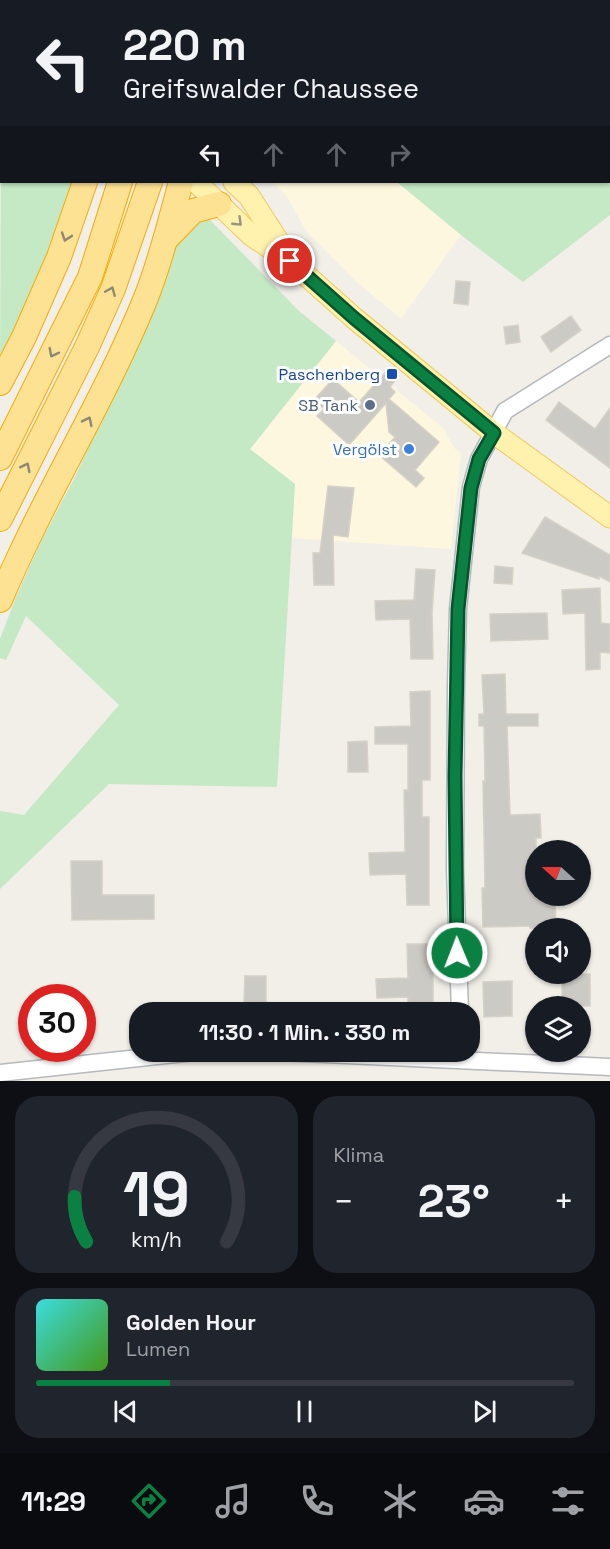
<!DOCTYPE html>
<html lang="de">
<meta charset="utf-8">
<style>
:root{--surface:#171b24;--page:#20242c;--text:#f1f3f6;--muted:#9ea1a6;--line:#363941;--accent:#0b8043}
body{margin:0;font-family:"Space Grotesk",sans-serif;background:var(--page);color:var(--text);height:100vh;display:flex;flex-direction:column;font-size:22px;white-space:nowrap}
*{box-sizing:border-box;margin:0}
p{font-size:20px;color:var(--muted)}
.icon{flex:none;width:33px;height:33px;fill:none;stroke:currentColor;stroke-width:2;stroke-linecap:round;stroke-linejoin:round}
.map{position:relative;height:1081px;overflow:hidden}
.drawer{display:flex;flex-direction:column;gap:15px;padding:15px;background:#0d0f14;flex:1}
.drawer>*{flex:none}
.banner{position:absolute;left:0px;top:0px;width:610px;height:183px;box-shadow:0 2px 4px #0004;background:#171b24;color:var(--text);overflow:hidden}
.needle{width:39px;rotate:291deg}
.buttons{position:absolute;left:525px;top:840px;display:grid;gap:12px}
.buttons a{display:grid;place-items:center;width:66px;height:66px;border-radius:50%;background:var(--surface);box-shadow:0 2px 4px #0004;font-size:30px}
.speed{position:absolute;left:18px;top:984px;display:flex;gap:12px;font-size:30px;font-weight:700;text-align:center}
.speed>*{display:grid;place-content:center;width:78px;height:78px;border-radius:50%;background:var(--surface);box-shadow:0 2px 4px #0004;line-height:1}
.speed .limit{border:9px solid #d22;background:#fff;color:#111}
.pin{position:absolute;display:grid;place-items:center;width:51px;height:51px;color:#fff;margin:-26px;border:3px solid #fff;border-radius:50%;box-shadow:0 2px 6px #0007}
.me{position:absolute;width:66px;margin:-33px;rotate:359deg;stroke-linejoin:round;filter:drop-shadow(0 0 4px #0008)}
.turn{display:flex;align-items:center;gap:21px;height:126px;padding:0 24px;font-size:27px}
.turn .icon{width:78px;height:78px;stroke-width:2.5}
.turn b{display:block;font-size:42px;line-height:51px}
.lanes{display:flex;align-items:center;height:57px;padding:0 24px;background:#0003;justify-content:center;gap:30px;direction:ltr}
.lanes .off{opacity:.35}
.big{font-size:45px;font-weight:600;line-height:1.1}
.drawer .card{flex:1;display:flex;flex-direction:column;justify-content:center;gap:9px;min-width:0;padding:0 21px;border-radius:24px;background:var(--page)}
.drawer .dial{align-items:center;gap:0}
.dial svg{height:156px;overflow:visible;fill:none;stroke:var(--line);stroke-width:7;stroke-linecap:round;text-anchor:middle}
.dial text{fill:var(--text);stroke:none}
.song{display:flex;align-items:center;gap:18px}
.cover{width:72px;height:72px;border-radius:9px;background:linear-gradient(135deg,hsl(180 70% 55%),hsl(100 70% 35%))}
.played{height:6px;border-radius:3px;background:linear-gradient(90deg,var(--accent) 25%,var(--line) 25%)}
.keys{display:flex;justify-content:space-around;direction:ltr}
.heat{display:flex;justify-content:space-between;align-items:center;font-size:33px;direction:ltr}
.drawer .tiles{flex:1;display:grid;gap:15px;grid-template-columns:1fr 1fr}
.card:last-child{grid-column:span 2}
.trip{position:absolute;left:129px;top:1002px;width:351px;height:60px;border-radius:24px;background:var(--surface);box-shadow:0 2px 4px #0004;font-weight:600;line-height:60px;text-align:center}
.tabs{display:flex;height:96px;justify-content:space-around;align-items:center;background:#090b0e;color:var(--muted)}
.tabs .icon{width:42px;height:42px}
.tabs .active{color:var(--accent)}
.tabs b{font-size:27px;color:var(--text)}
.map>svg:first-child{display:block}
.commercial{fill:#fef7e0}
.green{fill:#c5e8c5}
.building{fill:#cccac5;stroke:#d6d1c6;stroke-width:1.5}
.lines{fill:none;stroke-linecap:round;stroke-linejoin:round}
.minor-casing{stroke:#b5b8bc;stroke-width:19}
.major-casing{stroke:#f2c960;stroke-width:23}
.highway-casing{stroke:#f9ab00;stroke-width:26}
.minor{stroke:#fff;stroke-width:16}
.major{stroke:#fff2af;stroke-width:21}
.highway{stroke:#fde293;stroke-width:24}
.oneway{stroke:#979581}
.oneway2{stroke:#8e8975}
.route-casing{stroke:#07532c;stroke-width:15}
.route{stroke:#0b8043;stroke-width:10}
.transit-dot{fill:#1a4fb4;stroke:#fff;stroke-width:2}
.service-dot{fill:#5c6f8a;stroke:#fff;stroke-width:2}
.shop-dot{fill:#3f7fe0;stroke:#fff;stroke-width:2}
.labels{text-anchor:middle;dominant-baseline:central;stroke-width:6;stroke-linejoin:round;paint-order:stroke}
.transit-label{font-size:16px;fill:#164399;stroke:#fff;text-anchor:end}
.service-label{font-size:16px;fill:#4e5e75;stroke:#fff;text-anchor:end}
.shop-label{font-size:16px;fill:#366cbe;stroke:#fff;text-anchor:end}
</style>
<div class="map">
<svg width="610" height="1081" viewBox="0 0 610 1081">
<rect width="100%" height="100%" fill="#f1efe8"/>
<!-- commercial -->
<g class="commercial">
<polygon points="227,0 495,0 227,2"/>
<polygon points="272,182 397,182 461,235 401,319 358,283 306,231 288,198"/>
<polygon points="336,341 443,428 455,449 461,453 451,549 292,538 295,484 250,450"/>
</g>
<!-- green -->
<g class="green">
<polygon points="495,0 610,0 610,215 523,282 461,235 397,182 609,182 609,2 494,1"/>
<polygon points="1,135 2,182 85,182 0,383"/>
<polygon points="209,219 299,311 336,341 250,449 295,484 277,787 109,784 0,889 0,811 24,815 119,705 26,616 6,660 0,658 0,639 16,597 41,541 74,479 147,319 176,245 195,220"/>
</g>
<!-- building -->
<g class="building">
<polygon points="456,281 470,282 468,305 454,303"/>
<polygon points="571,316 581,330 551,352 541,337"/>
<polygon points="518,325 520,342 506,344 504,327"/>
<polygon points="386,372 395,380 390,387 395,392 389,399 439,442 415,470 424,478 416,487 379,455 395,437 389,432 386,403 349,445 317,416 324,409 314,400 333,379 359,402"/>
<polygon points="559,402 595,429 610,408 610,468 546,420"/>
<polygon points="328,486 354,488 348,537 333,535 334,585 314,585 313,553 320,553"/>
<polygon points="545,517 610,555 610,582 599,576 599,579 522,553"/>
<polygon points="495,566 513,568 512,584 494,583"/>
<polygon points="416,569 435,570 432,613 433,659 411,659 410,619 376,620 375,601 414,600"/>
<polygon points="600,588 601,623 610,624 610,653 600,652 600,669 586,670 585,613 563,614 562,590"/>
<polygon points="547,613 548,639 491,641 490,614"/>
<polygon points="505,674 506,714 538,714 538,726 507,726 510,815 540,814 541,838 536,838 536,896 555,896 556,928 530,928 530,926 483,927 482,888 485,888 483,781 485,781 484,726 479,726 479,714 484,714 482,675"/>
<polygon points="430,691 430,780 422,780 422,817 429,817 429,905 407,905 406,874 370,875 369,853 405,852 404,790 408,790 408,744 375,744 375,727 411,726 410,692"/>
<polygon points="367,741 368,772 348,772 348,742"/>
<polygon points="71,861 102,861 102,895 154,895 154,919 72,920"/>
<polygon points="407,944 433,944 433,1012 408,1012 408,997 377,998 376,979 408,978"/>
<rect x="562" y="974" width="28" height="32"/>
<polygon points="245,976 266,976 266,1003 244,1002"/>
<polygon points="512,981 512,1016 484,1017 483,982"/>
</g>
<g class="lines">
<defs>
<g id="minor">
<polyline points="460,1012 455,869 456,685 458,609 471,487 479,459 505,411 610,345"/>
<polyline points="281,1052 610,1067"/>
<polyline points="0,1073 194,1052"/>
</g>
<g id="major">
<polyline points="9,0 10,2"/>
<polyline points="46,0 47,2"/>
<polyline points="196,182 251,235 290,261 354,318 494,433 610,517"/>
<polyline points="234,182 249,196 287,255"/>
</g>
<g id="highway">
<polyline points="112,2 113,0"/>
<polyline points="155,2 155,0"/>
<polyline points="183,2 183,0"/>
<polyline points="213,2 213,0"/>
<polyline points="169,236 193,211 219,204"/>
<polyline points="0,383 24,337 59,257 85,182"/>
<polyline points="0,458 90,277 120,182"/>
<polyline points="0,519 87,347 113,289 150,182"/>
<path d="M0,600C43,497 103,403 145,300C161,261 170,221 181,182"/>
</g>
</defs>
<!-- minor casing -->
<use href="#minor" class="minor-casing"/>
<!-- major casing -->
<use href="#major" class="major-casing"/>
<!-- highway casing -->
<use href="#highway" class="highway-casing"/>
<!-- minor -->
<use href="#minor" class="minor"/>
<!-- major -->
<use href="#major" class="major"/>
<!-- highway -->
<use href="#highway" class="highway"/>
</g>
<!-- one-way arrows -->
<defs><path id="oneway-chevron" d="M-2-3.5L2.5 0L-2 3.5" fill="none" stroke-width="1.6" stroke-linecap="round" stroke-linejoin="round" transform="scale(1.5)"/></defs>
<use class="oneway" href="#oneway-chevron" transform="translate(238 222) rotate(44)"/>
<g class="oneway2">
<use href="#oneway-chevron" transform="translate(66 237) rotate(109)"/>
<use href="#oneway-chevron" transform="translate(111 291) rotate(-67)"/>
<use href="#oneway-chevron" transform="translate(53 353) rotate(117)"/>
<use href="#oneway-chevron" transform="translate(88 421) rotate(-64)"/>
<use href="#oneway-chevron" transform="translate(26 467) rotate(-63)"/>
</g>
<g class="lines">
<defs>
<polyline id="route" points="290,261 354,318 494,433 479,459 471,488 458,609 455,777 457,953"/>
</defs>
<!-- route casing -->
<use href="#route" class="route-casing"/>
<!-- route -->
<use href="#route" class="route"/>
</g>
<!-- markers -->
<rect class="transit-dot" x="386" y="368" width="12" height="12" rx="3"/>
<circle class="service-dot" cx="370" cy="405" r="6"/>
<circle class="shop-dot" cx="409" cy="449" r="6"/>
<g class="labels">
<!-- transit labels -->
<g class="transit-label">
<text x="380" y="374">Paschenberg</text>
</g>
<!-- service labels -->
<g class="service-label">
<text x="358" y="405">SB Tank</text>
</g>
<!-- shop labels -->
<g class="shop-label">
<text x="397" y="449">Vergölst</text>
</g>
</g>
</svg>
<div class="buttons">
<a><svg class="needle" viewBox="-14 -14 28 28"><path d="M0-13l5 13h-10z" fill="#e53935"/><path d="M0 13l5-13h-10z" fill="#9ea1a6"/></svg></a>
<a><svg class="icon" aria-label="sound" viewBox="0 0 24 24"><path d="M4 9h4l5-4v14l-5-4H4zM17 9q2 3 0 6"/></svg></a>
<a><svg class="icon" aria-label="layers" viewBox="0 0 24 24"><path d="M12 4l9 5-9 5-9-5zM3 14l9 5 9-5"/></svg></a>
</div>
<div class="speed"><div class="limit">30</div></div>
<div class="pin" style="left:290px;top:261px;background:#d93025"><svg class="icon" aria-label="arrive" viewBox="0 0 24 24"><path d="M6 21V4h12l-3 4 3 4H6"/></svg></div>
<svg class="me" style="left:457px;top:953px" viewBox="-20 -20 40 40"><circle r="17" fill="#0b8043" stroke="#fff" stroke-width="3"/><path d="M0-11L8 9 0 5-8 9z" fill="#fff"/></svg>
<div class="trip">11:30 · 1 Min. · 330 m</div>
<div class="banner">
<div class="turn"><svg class="icon" aria-label="left" viewBox="0 0 24 24"><path d="M17 20v-9H6M10 6l-5 5 5 5"/></svg><div><b>220 m</b>Greifswalder Chaussee</div></div>
<div class="lanes"><svg class="icon" aria-label="left" viewBox="0 0 24 24"><path d="M17 20v-9H6M10 6l-5 5 5 5"/></svg><svg class="icon off" aria-label="ahead" viewBox="0 0 24 24"><path d="M12 20V5M6 11l6-6 6 6"/></svg><svg class="icon off" aria-label="ahead" viewBox="0 0 24 24"><path d="M12 20V5M6 11l6-6 6 6"/></svg><svg class="icon off" aria-label="right" viewBox="0 0 24 24"><path d="M7 20v-9h11M14 6l5 5-5 5"/></svg></div>
</div>
</div>
<section class="drawer">
<div class="tiles">
<div class="card dial"><svg viewBox="0 0 100 80">
<path d="M14 69A42 42 0 1 1 86 69"/>
<path d="M14 69A42 42 0 0 1 8 46" stroke="#0b8043"/>
<text x="50" y="56" font-size="32" font-weight="700">19</text>
<text x="50" y="72" font-size="11">km/h</text>
</svg></div>
<div class="card"><p>Klima</p>
<div class="heat"><a>−</a><b class="big">23°</b><a>+</a></div>
</div>
<div class="card">
<div class="song"><i class="cover"></i><div><b>Golden Hour</b><p>Lumen</p></div></div>
<div class="played"></div>
<div class="keys"><svg class="icon" aria-label="previous" viewBox="0 0 24 24"><path d="M18 5L8 12l10 7zM5 5v14"/></svg><svg class="icon" aria-label="pause" viewBox="0 0 24 24"><path d="M8 5v14M16 5v14"/></svg><svg class="icon" aria-label="next" viewBox="0 0 24 24"><path d="M6 5l10 7-10 7zM19 5v14"/></svg></div>
</div>
</div>
</section>
<nav class="tabs">
<b>11:29</b>
<svg class="icon active" aria-label="directions" viewBox="0 0 24 24"><path d="M12 3l9 9-9 9-9-9zM9 14v-3h6M13 9l2 2-2 2"/></svg>
<svg class="icon" aria-label="music" viewBox="0 0 24 24"><path d="M9 18V5l10-2v13"/><circle cx="6" cy="18" r="3"/><circle cx="16" cy="16" r="3"/></svg>
<svg class="icon" aria-label="phone" viewBox="0 0 24 24"><path d="M5 4h4l2 5-3 2q2 4 5 5l2-3 5 2v4C11 20 4 13 5 4z"/></svg>
<svg class="icon" aria-label="climate" viewBox="0 0 24 24"><path d="M12 3v18M4 7l16 10M4 17L20 7"/></svg>
<svg class="icon" aria-label="car" viewBox="0 0 24 24"><path d="M5 17H2v-5l4-1 3-4h7l3 4 3 1v5h-3M9 17h6M6 11h13"/><circle cx="7" cy="17" r="2"/><circle cx="17" cy="17" r="2"/></svg>
<svg class="icon" aria-label="filters" viewBox="0 0 24 24"><path d="M4 7h16M4 17h16"/><circle cx="9" cy="7" r="2"/><circle cx="15" cy="17" r="2"/></svg>
</nav>
